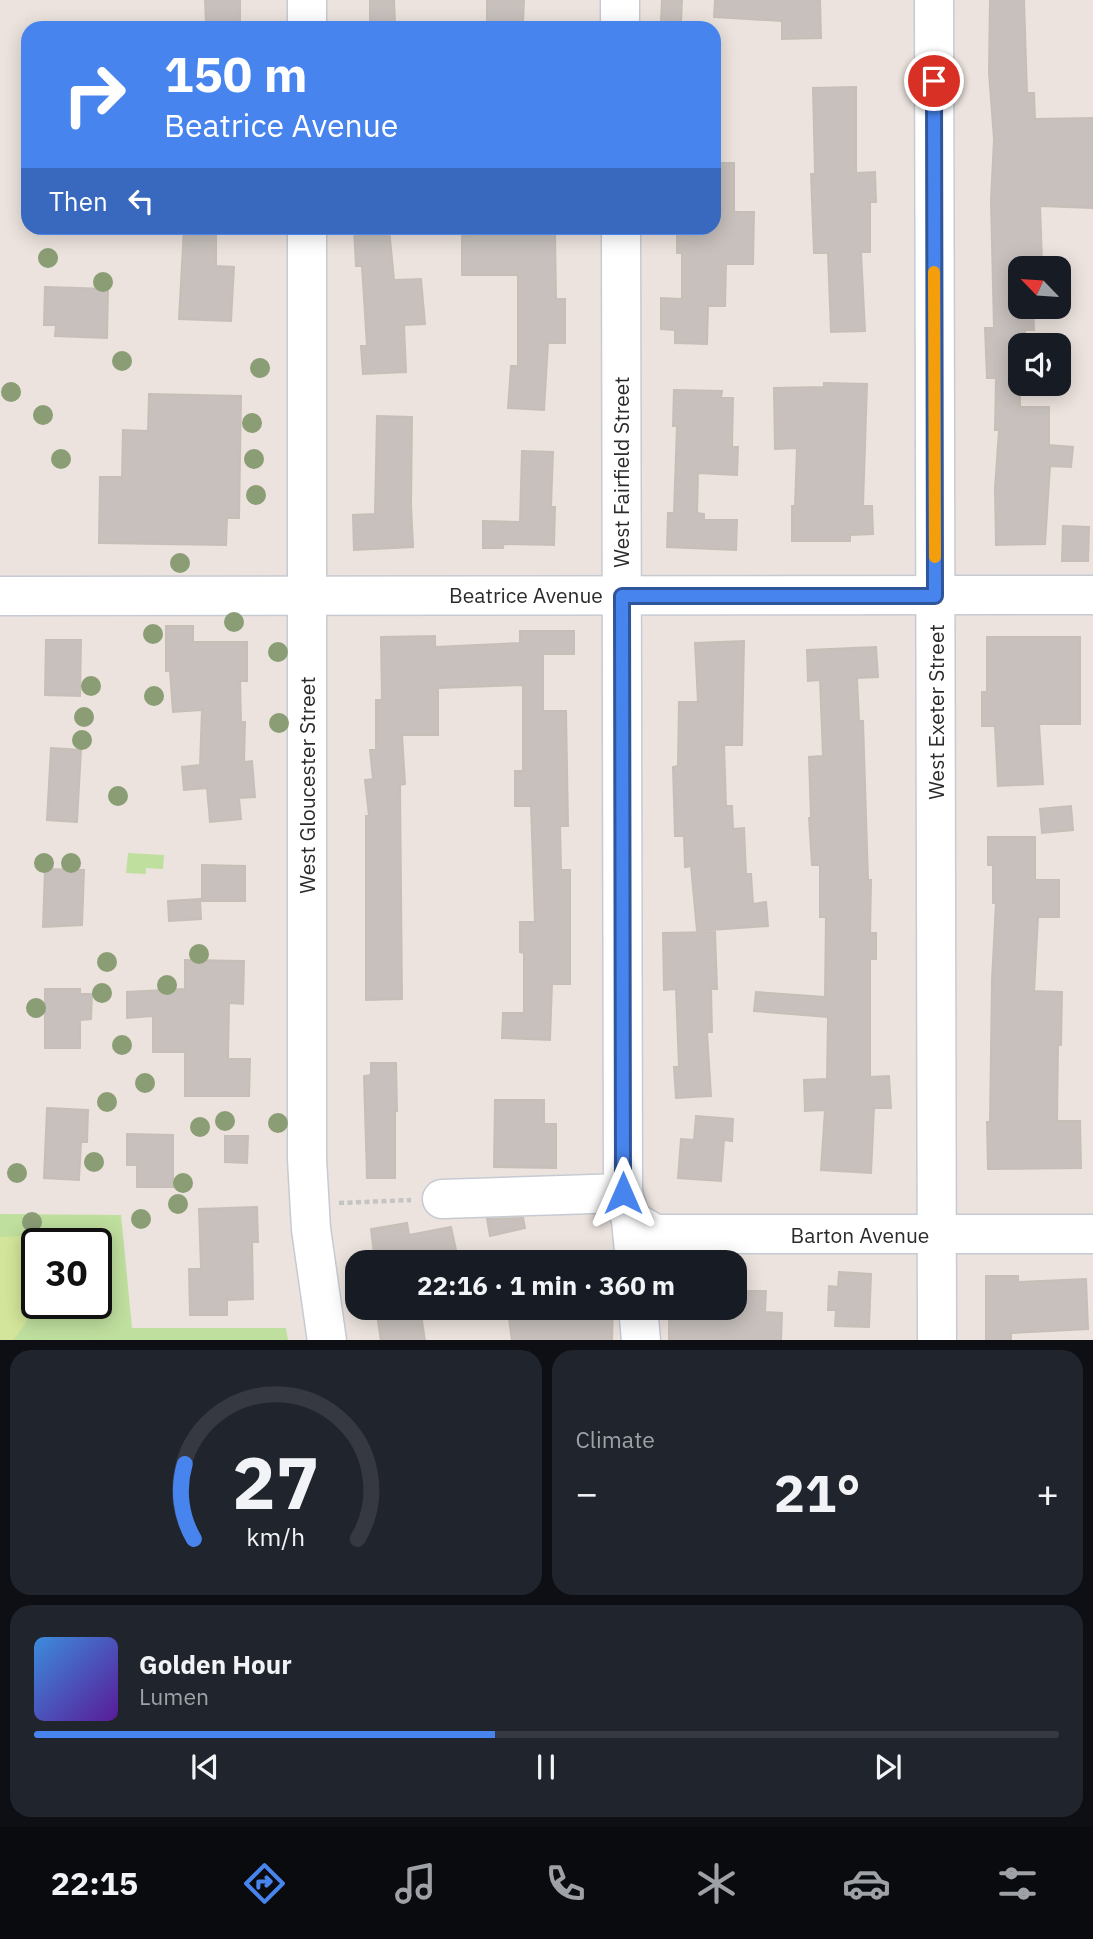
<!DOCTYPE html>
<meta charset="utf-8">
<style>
:root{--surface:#171b24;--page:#20242c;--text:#f1f3f6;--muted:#9ea1a6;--line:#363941;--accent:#4884ee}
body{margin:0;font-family:"IBM Plex Sans",sans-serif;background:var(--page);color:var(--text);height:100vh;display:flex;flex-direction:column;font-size:26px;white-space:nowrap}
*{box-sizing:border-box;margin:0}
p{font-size:23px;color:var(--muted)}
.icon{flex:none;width:38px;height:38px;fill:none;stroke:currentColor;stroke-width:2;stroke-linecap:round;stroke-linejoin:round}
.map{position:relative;height:1340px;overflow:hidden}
.drawer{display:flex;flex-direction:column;gap:10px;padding:10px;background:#0d0f14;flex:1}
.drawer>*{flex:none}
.guide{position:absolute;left:21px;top:21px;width:700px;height:214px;border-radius:21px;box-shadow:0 4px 18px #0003;background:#4884ee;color:#fff;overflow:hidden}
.needle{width:46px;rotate:295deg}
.controls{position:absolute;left:1008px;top:256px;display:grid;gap:14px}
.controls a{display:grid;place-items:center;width:63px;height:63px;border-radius:14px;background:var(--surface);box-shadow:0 4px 18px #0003;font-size:35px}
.speed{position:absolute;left:21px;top:1228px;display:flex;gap:14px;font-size:35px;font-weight:700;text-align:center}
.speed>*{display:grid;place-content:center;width:91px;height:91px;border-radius:50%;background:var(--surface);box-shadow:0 4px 18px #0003;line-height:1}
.speed .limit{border:4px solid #111;border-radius:10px;background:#fff;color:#111}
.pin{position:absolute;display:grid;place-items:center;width:60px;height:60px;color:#fff;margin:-30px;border:4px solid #fff;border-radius:50%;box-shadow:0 2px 7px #0007}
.me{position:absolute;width:77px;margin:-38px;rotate:0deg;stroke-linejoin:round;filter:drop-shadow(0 0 5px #0008)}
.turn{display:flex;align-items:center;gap:24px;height:147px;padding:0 28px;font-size:32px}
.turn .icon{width:91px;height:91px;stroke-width:2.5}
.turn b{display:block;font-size:49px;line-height:60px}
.then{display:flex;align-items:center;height:66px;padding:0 28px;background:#0003;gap:14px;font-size:26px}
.big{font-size:52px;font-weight:700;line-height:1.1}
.drawer .card{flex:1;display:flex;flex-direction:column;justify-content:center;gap:10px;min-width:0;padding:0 24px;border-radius:21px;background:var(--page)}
.drawer .dial{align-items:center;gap:0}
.dial svg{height:182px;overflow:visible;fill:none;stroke:var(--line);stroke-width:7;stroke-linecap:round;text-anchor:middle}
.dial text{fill:var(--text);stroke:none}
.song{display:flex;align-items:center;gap:21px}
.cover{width:84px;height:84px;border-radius:10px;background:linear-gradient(135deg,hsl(210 70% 55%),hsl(270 70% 35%))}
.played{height:7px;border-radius:4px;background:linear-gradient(90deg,var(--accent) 45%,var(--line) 45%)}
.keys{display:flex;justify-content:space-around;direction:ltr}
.heat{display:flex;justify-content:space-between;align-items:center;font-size:38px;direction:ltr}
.drawer .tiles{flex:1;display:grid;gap:10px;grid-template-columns:1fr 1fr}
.card:last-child{grid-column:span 2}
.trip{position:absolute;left:345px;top:1250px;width:402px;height:70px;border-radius:21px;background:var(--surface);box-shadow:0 4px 18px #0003;font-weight:700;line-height:70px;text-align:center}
.tabs{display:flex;height:112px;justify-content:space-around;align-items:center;background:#090b0e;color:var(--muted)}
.tabs .icon{width:49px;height:49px}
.tabs .active{color:var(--accent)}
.tabs b{font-size:32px;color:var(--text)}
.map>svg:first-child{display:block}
.green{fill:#bfdf9e;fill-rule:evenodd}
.pitch{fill:#d3e59a}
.building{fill:#c7c0bd;stroke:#c7bfb7;stroke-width:2}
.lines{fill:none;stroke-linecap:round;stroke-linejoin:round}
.minor-casing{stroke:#c6cbd3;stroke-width:41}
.path{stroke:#c4c4c4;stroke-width:4.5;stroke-dasharray:5 3.5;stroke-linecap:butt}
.minor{stroke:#fff;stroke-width:38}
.tree{fill:#8a9d75}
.route-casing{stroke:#2f569b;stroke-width:18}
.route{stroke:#4884ee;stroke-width:12}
.slow{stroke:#f59e0b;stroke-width:12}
.labels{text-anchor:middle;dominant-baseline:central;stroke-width:5;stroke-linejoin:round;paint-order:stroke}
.street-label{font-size:21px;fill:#2b2b2b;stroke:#fff}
</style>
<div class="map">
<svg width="1093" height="1341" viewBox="0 0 1093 1341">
<rect width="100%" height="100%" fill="#ece3de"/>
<!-- green -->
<g class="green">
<polygon points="128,853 164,855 163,869 146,868 146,874 126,873"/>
<path d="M0,1214L121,1215L132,1328H286L288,1340L0,1341ZM37,1244H96V1304H37Z"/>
</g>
<!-- pitch -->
<path class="pitch" d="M40,1235V1244H37C37,1282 39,1311 13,1340H0V1237Z"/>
<!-- building -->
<g class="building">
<polygon points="205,0 240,0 240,22 206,23"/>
<polygon points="370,0 394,0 395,23 370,23"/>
<polygon points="487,0 524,0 523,22 487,22"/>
<polygon points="662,0 682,0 681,22 661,21"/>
<polygon points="715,0 820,0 821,38 782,39 782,21 714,17"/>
<polygon points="990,0 1024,0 1027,93 1034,93 1035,119 1093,118 1093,208 1040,206 1042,261 1020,262 1020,306 1033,306 1034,330 1025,330 1025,345 1020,345 1020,407 1049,407 1049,445 1073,447 1071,467 1050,466 1045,544 996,545 995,489 999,430 995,430 996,378 987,378 985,328 994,328 991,200 994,139 989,73"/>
<polygon points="856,87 856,173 875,172 876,202 870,202 870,252 861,252 865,331 831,332 828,253 814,253 811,174 815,174 813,88"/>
<polygon points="714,163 734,163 734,212 754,212 753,264 726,264 725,306 708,306 707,344 675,343 675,330 661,329 661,298 682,299 682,253 677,253 677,228 714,228"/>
<polygon points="184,228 216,228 216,266 234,267 231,321 179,319"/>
<polygon points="354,228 389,228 394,280 421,279 425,324 404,325 406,372 363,374 361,346 367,346 362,266 356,266"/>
<polygon points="525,228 546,228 546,233 555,233 556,299 565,299 565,343 548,343 544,410 508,408 511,366 518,366 518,275 462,275 462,236 525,234"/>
<polygon points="45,287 108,289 107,338 55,336 56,325 44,325"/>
<polygon points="824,383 867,384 863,506 872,506 873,534 850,535 850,541 792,541 792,506 795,506 797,448 775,449 774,388 824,387"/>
<polygon points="674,390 722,391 721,398 733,398 732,447 738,447 737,475 698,473 697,513 704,514 704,520 737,520 736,550 667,547 668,513 674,513 677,426 673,426"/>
<polygon points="149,394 241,396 239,518 227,518 226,545 99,543 100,477 122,477 123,430 148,431"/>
<polygon points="377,416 412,417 411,504 413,547 354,550 353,515 375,514"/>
<polygon points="522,451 553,452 551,507 555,507 554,545 503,544 503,548 483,548 483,521 520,522"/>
<polygon points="1063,526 1089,527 1088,561 1062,561"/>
<polygon points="166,626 193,626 193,642 247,642 247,681 240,681 241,722 245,722 244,762 252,761 255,797 239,798 241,819 210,822 207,788 184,790 182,767 200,765 202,710 173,712 170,671 166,671"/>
<polygon points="520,631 574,631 574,654 543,654 543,711 566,711 568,826 560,826 561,870 570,870 570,984 552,984 550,1040 502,1038 503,1013 524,1013 524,953 520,952 520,922 535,922 531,806 515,806 515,771 523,771 523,685 438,688 438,735 402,735 405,784 400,785 402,999 366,1000 366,816 369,816 365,780 373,779 370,750 376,750 376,700 382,700 381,637 435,636 435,647 520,643"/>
<polygon points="987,637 1080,637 1080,724 1039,724 1043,784 998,786 995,726 982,726 982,692 987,692"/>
<polygon points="46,640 81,640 80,696 45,695"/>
<polygon points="744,641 742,745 724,745 726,806 732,806 733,829 744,828 746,874 751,874 753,904 766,902 768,926 697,931 691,866 685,867 684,836 675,836 673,767 678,766 679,702 698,702 695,643"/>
<polygon points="876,647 878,677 857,678 859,721 863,721 868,880 871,880 870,933 876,933 876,959 870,959 870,1077 889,1076 891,1108 874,1108 871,1173 821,1170 825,1110 805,1111 804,1080 827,1079 828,1017 754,1011 756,992 825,997 826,917 820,917 820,865 812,865 809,818 811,818 809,757 823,756 820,680 808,681 807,650"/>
<polygon points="51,748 81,750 77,822 47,820"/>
<polygon points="1071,806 1073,830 1042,833 1040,809"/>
<polygon points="988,837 1035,837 1035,880 1059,880 1059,917 1038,917 1034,991 1062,992 1061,1045 1058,1045 1057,1121 1080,1121 1081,1168 988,1169 987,1122 990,1122 992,980 996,903 993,903 993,865 988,865"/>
<polygon points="202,865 245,866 245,901 202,901"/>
<polygon points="45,869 84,870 82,925 43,927"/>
<polygon points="200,899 201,919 169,921 168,901"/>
<polygon points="715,932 717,989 711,989 712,1032 707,1032 711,1096 676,1098 674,1067 679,1067 676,989 664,990 663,933"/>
<polygon points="185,960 244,961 243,1004 229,1003 228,1059 250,1059 249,1096 185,1096 185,1052 153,1052 153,1016 127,1018 127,992 185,989"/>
<polygon points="45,989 80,989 80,994 92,994 91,1019 80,1020 80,1048 45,1048"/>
<polygon points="371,1063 396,1063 397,1111 395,1111 395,1178 367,1178 364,1076 371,1075"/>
<polygon points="495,1100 544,1100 544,1124 556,1124 556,1168 494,1167"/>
<polygon points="47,1108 88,1110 87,1142 81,1142 79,1180 44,1178"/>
<polygon points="696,1116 733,1119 732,1141 724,1140 721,1181 678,1178 681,1139 694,1140"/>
<polygon points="127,1134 173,1135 173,1187 137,1187 137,1165 127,1165"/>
<polygon points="225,1136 248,1136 247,1163 225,1162"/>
<polygon points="257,1207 258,1242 252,1242 253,1299 227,1300 227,1315 190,1315 189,1269 201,1269 199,1209"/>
<polygon points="523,1218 525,1228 490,1236 487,1219"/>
<polygon points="407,1223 409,1235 451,1227 456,1250 413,1258 413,1262 375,1262 371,1229"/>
<polygon points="839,1272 871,1274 869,1327 835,1326 836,1310 828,1310 829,1286 838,1287"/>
<polygon points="986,1276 1018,1276 1018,1282 1086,1279 1088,1329 1011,1333 1011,1341 986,1341"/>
<polygon points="735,1291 766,1291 765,1312 782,1313 781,1341 669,1341 669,1307 735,1307"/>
<polygon points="376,1307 420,1307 425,1341 381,1341"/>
<polygon points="569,1307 613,1307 612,1341 512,1341 509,1319 569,1312"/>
</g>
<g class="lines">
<defs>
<g id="minor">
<polyline points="307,0 307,28"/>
<polyline points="620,0 620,28"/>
<polyline points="934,0 937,1341"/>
<polyline points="307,228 307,1159 311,1229 327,1341"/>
<polyline points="621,228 623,1193 631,1220 635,1262"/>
<polyline points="0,596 1093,595"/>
<polyline points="442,1199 623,1193"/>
<polyline points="631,1220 655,1234 1093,1234"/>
<polyline points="638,1307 641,1341"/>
</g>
</defs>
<!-- minor casing -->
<use href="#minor" class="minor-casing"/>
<!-- path -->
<polyline class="path" points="339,1203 411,1200"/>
<!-- minor -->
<use href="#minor" class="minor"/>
</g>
<!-- trees -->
<g class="tree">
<circle cx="48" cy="258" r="10"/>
<circle cx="103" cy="282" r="10"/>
<circle cx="122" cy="361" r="10"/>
<circle cx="260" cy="368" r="10"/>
<circle cx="11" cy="392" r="10"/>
<circle cx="43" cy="415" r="10"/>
<circle cx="252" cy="423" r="10"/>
<circle cx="61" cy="459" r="10"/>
<circle cx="254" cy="459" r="10"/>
<circle cx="256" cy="495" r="10"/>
<circle cx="180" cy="563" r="10"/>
<circle cx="234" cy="622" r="10"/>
<circle cx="153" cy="634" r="10"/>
<circle cx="278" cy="652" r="10"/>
<circle cx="91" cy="686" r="10"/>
<circle cx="154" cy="696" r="10"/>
<circle cx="84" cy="717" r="10"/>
<circle cx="279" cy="723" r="10"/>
<circle cx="82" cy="740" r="10"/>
<circle cx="118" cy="796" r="10"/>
<circle cx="44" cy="863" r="10"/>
<circle cx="71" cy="863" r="10"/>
<circle cx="199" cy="954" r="10"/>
<circle cx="107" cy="962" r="10"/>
<circle cx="167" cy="985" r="10"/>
<circle cx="102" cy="993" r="10"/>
<circle cx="36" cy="1008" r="10"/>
<circle cx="122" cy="1045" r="10"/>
<circle cx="145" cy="1083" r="10"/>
<circle cx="107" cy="1102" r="10"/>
<circle cx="225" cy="1121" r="10"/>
<circle cx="278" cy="1123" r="10"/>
<circle cx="200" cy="1127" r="10"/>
<circle cx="94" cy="1162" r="10"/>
<circle cx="17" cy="1173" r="10"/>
<circle cx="183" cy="1183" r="10"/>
<circle cx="178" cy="1204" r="10"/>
<circle cx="141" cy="1219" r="10"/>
<circle cx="32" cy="1222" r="10"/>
</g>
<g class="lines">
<defs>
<polyline id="route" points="623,1193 622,596 935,596 934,81"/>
</defs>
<!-- route casing -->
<use href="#route" class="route-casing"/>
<!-- route -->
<use href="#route" class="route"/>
<!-- slow -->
<polyline class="slow" points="934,272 935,557"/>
</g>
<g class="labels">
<!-- street labels -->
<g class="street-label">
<text transform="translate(621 472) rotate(-90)">West Fairfield Street</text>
<text x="526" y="595">Beatrice Avenue</text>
<text transform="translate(936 712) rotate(-90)">West Exeter Street</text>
<text transform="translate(307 785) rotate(-90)">West Gloucester Street</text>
<text x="860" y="1235">Barton Avenue</text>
</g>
</g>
</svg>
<div class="controls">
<a><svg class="needle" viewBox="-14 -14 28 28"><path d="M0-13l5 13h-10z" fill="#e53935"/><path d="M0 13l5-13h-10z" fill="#9ea1a6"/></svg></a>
<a><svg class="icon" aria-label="sound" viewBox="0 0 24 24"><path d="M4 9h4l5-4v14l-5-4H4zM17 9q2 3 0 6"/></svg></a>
</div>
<div class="speed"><div class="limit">30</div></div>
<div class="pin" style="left:934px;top:81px;background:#d93025"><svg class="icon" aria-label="arrive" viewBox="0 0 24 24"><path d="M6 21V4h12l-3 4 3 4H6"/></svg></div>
<svg class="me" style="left:623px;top:1193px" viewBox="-20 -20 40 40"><path d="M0-17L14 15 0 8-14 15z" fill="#4884ee" stroke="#fff" stroke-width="4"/></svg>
<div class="trip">22:16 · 1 min · 360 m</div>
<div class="guide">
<div class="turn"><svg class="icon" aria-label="right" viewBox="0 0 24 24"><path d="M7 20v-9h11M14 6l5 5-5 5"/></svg><div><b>150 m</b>Beatrice Avenue</div></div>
<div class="then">Then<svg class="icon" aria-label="left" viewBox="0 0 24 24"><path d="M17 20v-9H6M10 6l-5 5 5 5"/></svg></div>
</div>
</div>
<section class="drawer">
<div class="tiles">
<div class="card dial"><svg viewBox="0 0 100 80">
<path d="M14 69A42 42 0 1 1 86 69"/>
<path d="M14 69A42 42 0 0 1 10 36" stroke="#4884ee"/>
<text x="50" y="56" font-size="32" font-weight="700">27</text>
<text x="50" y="72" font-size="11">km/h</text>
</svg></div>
<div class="card"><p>Climate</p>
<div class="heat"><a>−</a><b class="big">21°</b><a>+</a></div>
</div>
<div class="card">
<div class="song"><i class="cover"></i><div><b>Golden Hour</b><p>Lumen</p></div></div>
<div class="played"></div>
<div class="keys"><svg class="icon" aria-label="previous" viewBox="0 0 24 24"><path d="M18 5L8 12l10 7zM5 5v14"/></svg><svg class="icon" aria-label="pause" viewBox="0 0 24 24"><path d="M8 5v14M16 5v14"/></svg><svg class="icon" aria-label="next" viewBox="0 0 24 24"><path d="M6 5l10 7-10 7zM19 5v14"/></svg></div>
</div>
</div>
</section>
<nav class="tabs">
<b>22:15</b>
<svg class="icon active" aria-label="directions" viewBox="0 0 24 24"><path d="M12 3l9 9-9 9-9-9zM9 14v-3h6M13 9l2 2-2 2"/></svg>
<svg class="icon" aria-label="music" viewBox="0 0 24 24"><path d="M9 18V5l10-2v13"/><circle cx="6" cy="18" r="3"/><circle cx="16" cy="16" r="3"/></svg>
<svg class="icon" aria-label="phone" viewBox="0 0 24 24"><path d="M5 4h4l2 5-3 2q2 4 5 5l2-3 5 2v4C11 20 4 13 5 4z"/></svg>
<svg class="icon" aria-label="climate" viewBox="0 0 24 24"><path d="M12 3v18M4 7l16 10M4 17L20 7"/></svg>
<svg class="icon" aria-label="car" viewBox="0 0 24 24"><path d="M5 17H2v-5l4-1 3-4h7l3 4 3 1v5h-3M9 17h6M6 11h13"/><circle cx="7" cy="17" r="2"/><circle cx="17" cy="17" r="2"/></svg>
<svg class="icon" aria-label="filters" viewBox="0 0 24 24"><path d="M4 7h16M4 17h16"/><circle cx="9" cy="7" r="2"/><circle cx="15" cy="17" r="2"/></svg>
</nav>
